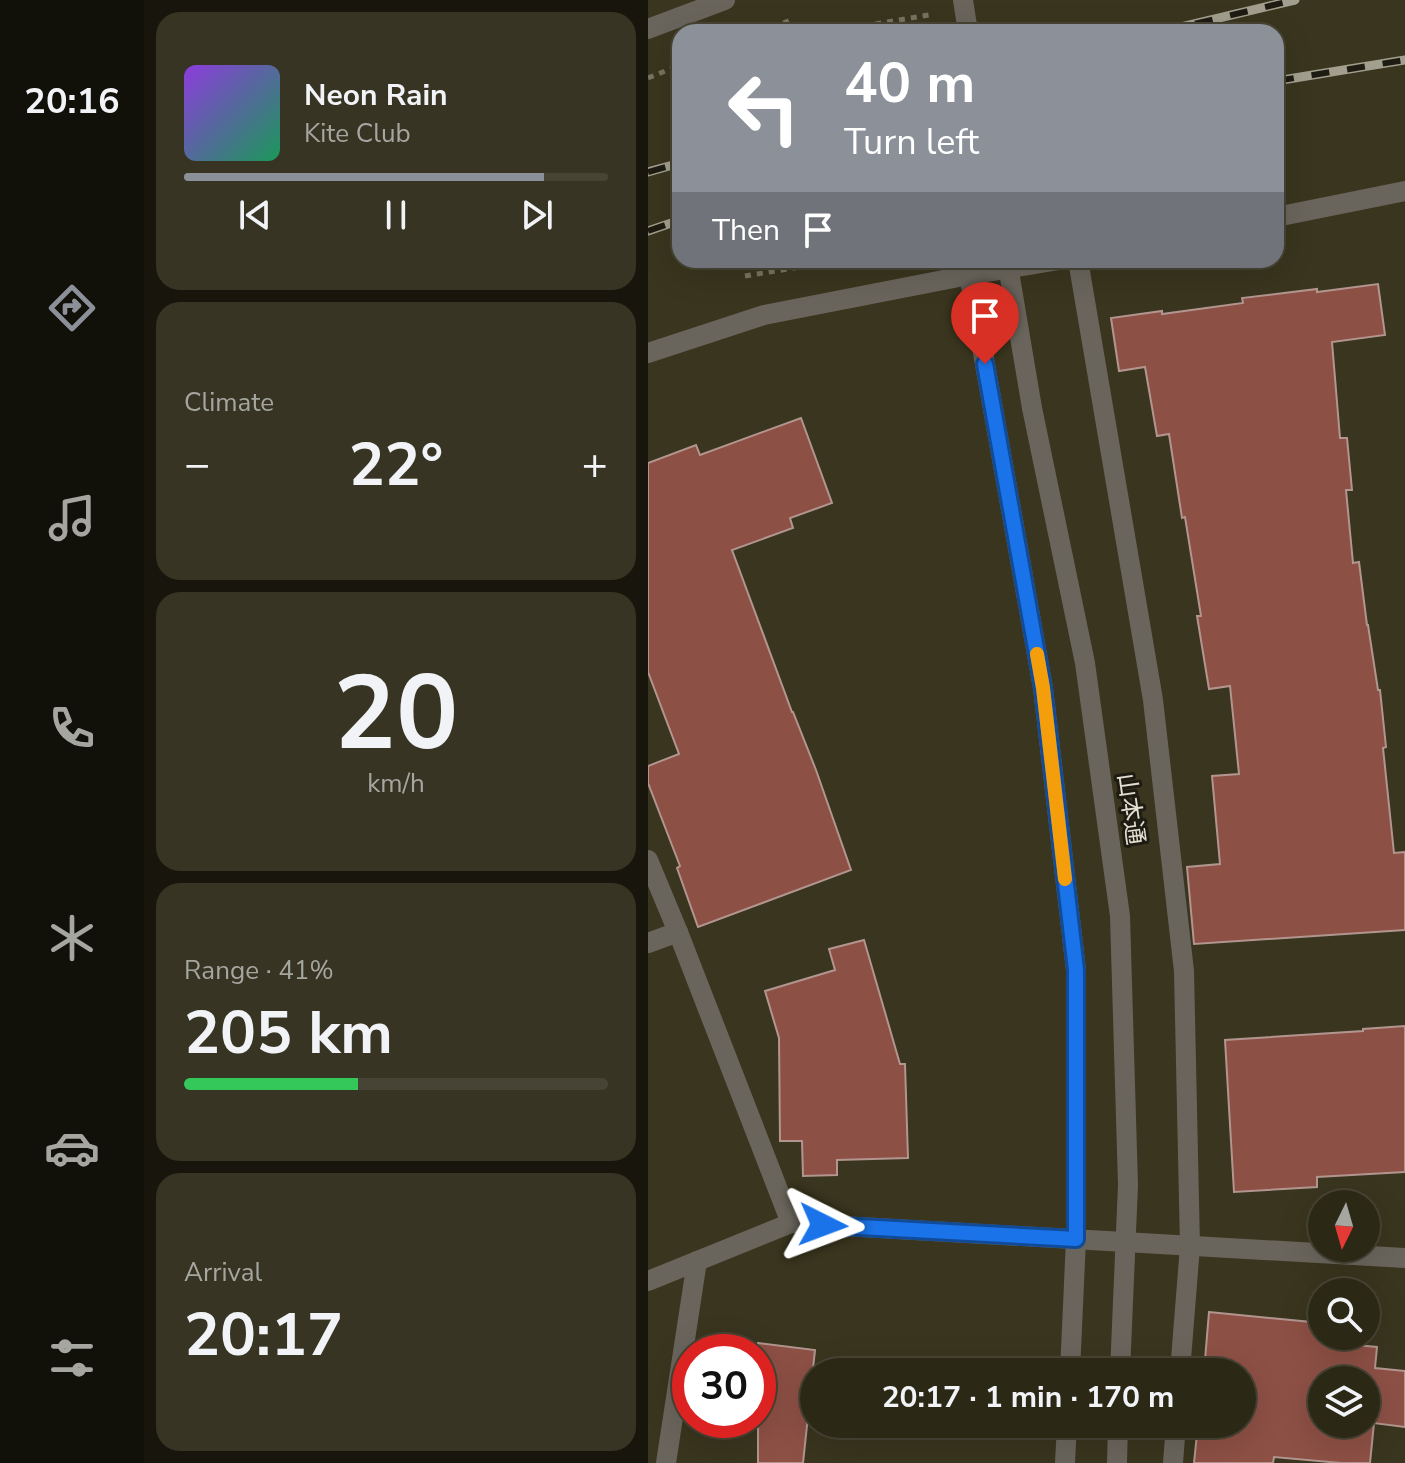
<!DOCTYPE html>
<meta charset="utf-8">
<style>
:root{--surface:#2b2816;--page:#373423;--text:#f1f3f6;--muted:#a6a6a1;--line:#474435;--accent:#8c9099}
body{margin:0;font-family:"Nunito Sans","Noto Sans JP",sans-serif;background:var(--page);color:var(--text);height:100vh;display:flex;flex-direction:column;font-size:30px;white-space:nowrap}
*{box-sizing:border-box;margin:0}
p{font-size:26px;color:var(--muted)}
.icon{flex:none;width:44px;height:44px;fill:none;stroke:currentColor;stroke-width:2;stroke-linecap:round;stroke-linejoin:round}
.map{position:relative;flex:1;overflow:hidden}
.side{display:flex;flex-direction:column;gap:12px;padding:12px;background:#18160c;width:504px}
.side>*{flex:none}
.banner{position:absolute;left:24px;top:24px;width:612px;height:244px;border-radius:24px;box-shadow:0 8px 32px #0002,0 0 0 2px var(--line);background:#8c9099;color:#fff;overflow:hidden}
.needle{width:52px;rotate:185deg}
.fabs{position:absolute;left:660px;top:1190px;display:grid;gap:16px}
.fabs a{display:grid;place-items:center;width:72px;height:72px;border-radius:50%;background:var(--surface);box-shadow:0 8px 32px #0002,0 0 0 2px var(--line);font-size:40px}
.speed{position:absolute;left:24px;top:1334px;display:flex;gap:16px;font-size:40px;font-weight:700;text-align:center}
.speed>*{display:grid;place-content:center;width:104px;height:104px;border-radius:50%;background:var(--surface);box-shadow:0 8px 32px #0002,0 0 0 2px var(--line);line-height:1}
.speed .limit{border:12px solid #d22;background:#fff;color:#111}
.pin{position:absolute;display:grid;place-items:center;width:68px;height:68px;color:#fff;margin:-82px -34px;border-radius:50% 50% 50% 0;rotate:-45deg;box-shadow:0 0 8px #0007}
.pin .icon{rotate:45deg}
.me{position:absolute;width:88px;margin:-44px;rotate:93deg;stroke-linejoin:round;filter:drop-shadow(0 0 6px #0008)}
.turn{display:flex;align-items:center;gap:28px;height:168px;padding:0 40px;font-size:36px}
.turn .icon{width:104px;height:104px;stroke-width:2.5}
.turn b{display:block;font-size:56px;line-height:68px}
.then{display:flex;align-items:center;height:76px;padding:0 40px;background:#0003;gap:16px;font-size:30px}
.big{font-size:60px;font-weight:700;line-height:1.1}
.side .card{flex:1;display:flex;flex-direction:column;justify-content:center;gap:12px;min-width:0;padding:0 28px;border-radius:24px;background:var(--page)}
.side .dial{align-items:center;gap:0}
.dial b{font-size:104px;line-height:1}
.song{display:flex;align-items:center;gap:24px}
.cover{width:96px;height:96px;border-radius:12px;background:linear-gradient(135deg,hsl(270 70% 55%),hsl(150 70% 35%))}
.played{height:8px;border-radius:4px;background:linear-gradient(90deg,var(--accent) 85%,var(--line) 85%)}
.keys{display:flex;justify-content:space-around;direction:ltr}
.heat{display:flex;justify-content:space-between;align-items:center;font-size:44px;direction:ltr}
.charge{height:12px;border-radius:6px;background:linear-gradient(90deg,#34c759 41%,var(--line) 0)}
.trip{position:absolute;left:152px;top:1358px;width:456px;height:80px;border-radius:40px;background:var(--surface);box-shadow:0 8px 32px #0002,0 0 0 2px var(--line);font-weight:700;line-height:80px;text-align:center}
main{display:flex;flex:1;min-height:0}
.menu{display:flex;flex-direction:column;width:144px;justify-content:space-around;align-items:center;background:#111009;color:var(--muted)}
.menu .icon{width:56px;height:56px}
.menu .active{color:var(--accent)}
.menu b{font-size:36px;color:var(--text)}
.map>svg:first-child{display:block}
.building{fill:#8d5045;stroke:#b2958f;stroke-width:2;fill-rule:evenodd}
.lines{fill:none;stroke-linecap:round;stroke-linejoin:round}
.path{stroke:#777360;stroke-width:5;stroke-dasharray:6 6;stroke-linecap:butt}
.minor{stroke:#6a655c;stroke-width:20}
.tertiary{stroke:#6a655c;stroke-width:20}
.rail-casing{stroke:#a29f8e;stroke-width:9}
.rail{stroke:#1e1c12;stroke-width:6;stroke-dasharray:18;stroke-linecap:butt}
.tertiary-bridge{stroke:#6a655c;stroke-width:20}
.route-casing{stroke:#114b97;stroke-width:20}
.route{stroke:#1a73e8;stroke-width:14}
.slow{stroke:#f59e0b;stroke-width:14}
.labels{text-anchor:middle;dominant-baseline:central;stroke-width:6;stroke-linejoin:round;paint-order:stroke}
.street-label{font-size:24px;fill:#e2dfd2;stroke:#1e1c12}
</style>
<main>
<nav class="menu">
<b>20:16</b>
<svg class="icon active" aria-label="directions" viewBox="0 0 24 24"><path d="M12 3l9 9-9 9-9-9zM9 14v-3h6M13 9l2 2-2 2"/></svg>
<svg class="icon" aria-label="music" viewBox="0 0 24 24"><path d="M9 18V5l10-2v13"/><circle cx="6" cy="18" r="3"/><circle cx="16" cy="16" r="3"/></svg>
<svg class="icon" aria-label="phone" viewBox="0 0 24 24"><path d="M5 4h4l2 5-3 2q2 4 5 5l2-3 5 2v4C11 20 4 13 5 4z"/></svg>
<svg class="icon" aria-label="climate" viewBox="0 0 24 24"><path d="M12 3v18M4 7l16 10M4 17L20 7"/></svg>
<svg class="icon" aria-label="car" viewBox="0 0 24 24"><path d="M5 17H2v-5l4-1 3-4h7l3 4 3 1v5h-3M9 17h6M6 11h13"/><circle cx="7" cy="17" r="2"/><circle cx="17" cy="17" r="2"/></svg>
<svg class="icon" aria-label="filters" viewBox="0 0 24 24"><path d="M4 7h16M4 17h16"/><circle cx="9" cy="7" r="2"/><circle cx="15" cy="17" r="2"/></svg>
</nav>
<section class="side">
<div class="card">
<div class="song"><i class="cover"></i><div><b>Neon Rain</b><p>Kite Club</p></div></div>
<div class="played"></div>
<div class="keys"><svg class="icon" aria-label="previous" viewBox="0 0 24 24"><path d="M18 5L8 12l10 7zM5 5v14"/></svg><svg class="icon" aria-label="pause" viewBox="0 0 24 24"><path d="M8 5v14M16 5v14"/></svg><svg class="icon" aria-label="next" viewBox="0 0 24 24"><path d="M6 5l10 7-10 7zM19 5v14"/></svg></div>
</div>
<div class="card"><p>Climate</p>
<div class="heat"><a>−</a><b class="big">22°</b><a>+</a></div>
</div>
<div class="card dial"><b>20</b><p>km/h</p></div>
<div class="card"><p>Range · 41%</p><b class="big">205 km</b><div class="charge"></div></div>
<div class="card"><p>Arrival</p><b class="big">20:17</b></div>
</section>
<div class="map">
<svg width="757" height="1463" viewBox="0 0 757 1463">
<rect width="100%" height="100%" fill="#39351e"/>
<!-- building -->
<g class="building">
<polygon points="730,284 737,335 684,342 692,438 699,438 704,490 698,490 705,563 711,562 719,625 720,625 730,690 732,690 738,747 735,748 746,853 757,852 757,930 546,944 539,867 572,864 564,776 591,774 582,686 561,689 549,616 553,616 537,517 534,518 521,434 509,436 497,367 471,371 463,318 514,311 514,314 595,303 594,298 669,289 669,292"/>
<polygon points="153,418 184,503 142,518 145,528 84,550 144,712 145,712 168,770 203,870 50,927 29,868 32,866 0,783 0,766 31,754 0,672 0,463 48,445 52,455"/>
<polygon points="216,940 252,1064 257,1064 260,1158 189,1160 189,1175 155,1176 154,1141 132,1141 131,1038 117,991 187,970 181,949"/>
<polygon points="757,1026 757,1172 669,1177 669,1187 586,1192 577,1040 715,1031 715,1029"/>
<path d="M561,1312L674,1323V1342L729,1347L727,1368L757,1371V1427L726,1423L722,1463H693L626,1457L625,1463H546L550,1424H594V1372H556ZM674,1380H718V1424H674Z"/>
<polygon points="110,1343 167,1350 155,1463 110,1463"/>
</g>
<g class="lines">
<!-- path -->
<g class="path">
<polyline points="113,32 143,20 144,32"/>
<polyline points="180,32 286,14"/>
<polyline points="0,78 32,65"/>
<polyline points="97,276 195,260"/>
</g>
<!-- minor -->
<g class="minor">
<polyline points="0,29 77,0"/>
<polyline points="430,260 505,700 536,971 542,1246 532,1372"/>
<polyline points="321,275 395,688 428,970 428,1239 422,1372"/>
<polyline points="0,860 30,932 143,1223"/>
<polyline points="0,943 30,932"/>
<polyline points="0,1281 143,1223 757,1258"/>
<polyline points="18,1463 49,1261"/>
<polyline points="417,1463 419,1424"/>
<polyline points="525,1463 528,1424"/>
</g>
<!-- tertiary -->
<g class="tertiary">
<polyline points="315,0 320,32"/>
<polyline points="628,217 757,191"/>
<polyline points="0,353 116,315 321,275 411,260"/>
<polyline points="469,1463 470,1424"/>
</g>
<defs>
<g id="rail">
<polyline points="512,32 647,0"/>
<polyline points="628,81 757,60"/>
<polyline points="0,172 32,163"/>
<polyline points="0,231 32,220"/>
</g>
</defs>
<!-- rail casing -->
<use href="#rail" class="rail-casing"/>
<!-- rail -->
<use href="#rail" class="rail"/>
<!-- tertiary-bridge -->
<polyline class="tertiary-bridge" points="359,260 384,408 437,663 472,916 480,1185 472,1372"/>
</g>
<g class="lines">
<defs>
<polyline id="route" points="175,1225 428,1239 428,970 395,688 337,364"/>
</defs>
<!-- route casing -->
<use href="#route" class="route-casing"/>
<!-- route -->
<use href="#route" class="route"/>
<!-- slow -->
<polyline class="slow" points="389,654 395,688 417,879"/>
</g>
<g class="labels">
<!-- street labels -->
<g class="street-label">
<text transform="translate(483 809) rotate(82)">山本通</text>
</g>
</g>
</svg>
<div class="fabs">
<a><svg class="needle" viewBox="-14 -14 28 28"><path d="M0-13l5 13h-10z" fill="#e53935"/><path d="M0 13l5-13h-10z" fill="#a6a6a1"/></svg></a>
<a><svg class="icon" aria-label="search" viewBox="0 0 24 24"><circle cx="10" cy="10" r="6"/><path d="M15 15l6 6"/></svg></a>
<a><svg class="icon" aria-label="layers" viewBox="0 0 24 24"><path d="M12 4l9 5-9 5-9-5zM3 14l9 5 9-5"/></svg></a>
</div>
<div class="speed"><div class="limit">30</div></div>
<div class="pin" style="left:337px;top:364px;background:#d93025"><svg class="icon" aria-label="arrive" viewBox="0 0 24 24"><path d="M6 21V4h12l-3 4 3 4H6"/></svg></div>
<svg class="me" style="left:175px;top:1225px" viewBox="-20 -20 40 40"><path d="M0-17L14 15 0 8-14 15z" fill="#1a73e8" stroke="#fff" stroke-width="4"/></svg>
<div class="trip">20:17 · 1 min · 170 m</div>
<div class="banner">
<div class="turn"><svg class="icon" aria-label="left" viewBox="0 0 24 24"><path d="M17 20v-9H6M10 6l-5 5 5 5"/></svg><div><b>40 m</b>Turn left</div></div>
<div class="then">Then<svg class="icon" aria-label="arrive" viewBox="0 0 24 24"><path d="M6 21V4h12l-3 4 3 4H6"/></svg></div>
</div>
</div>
</main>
